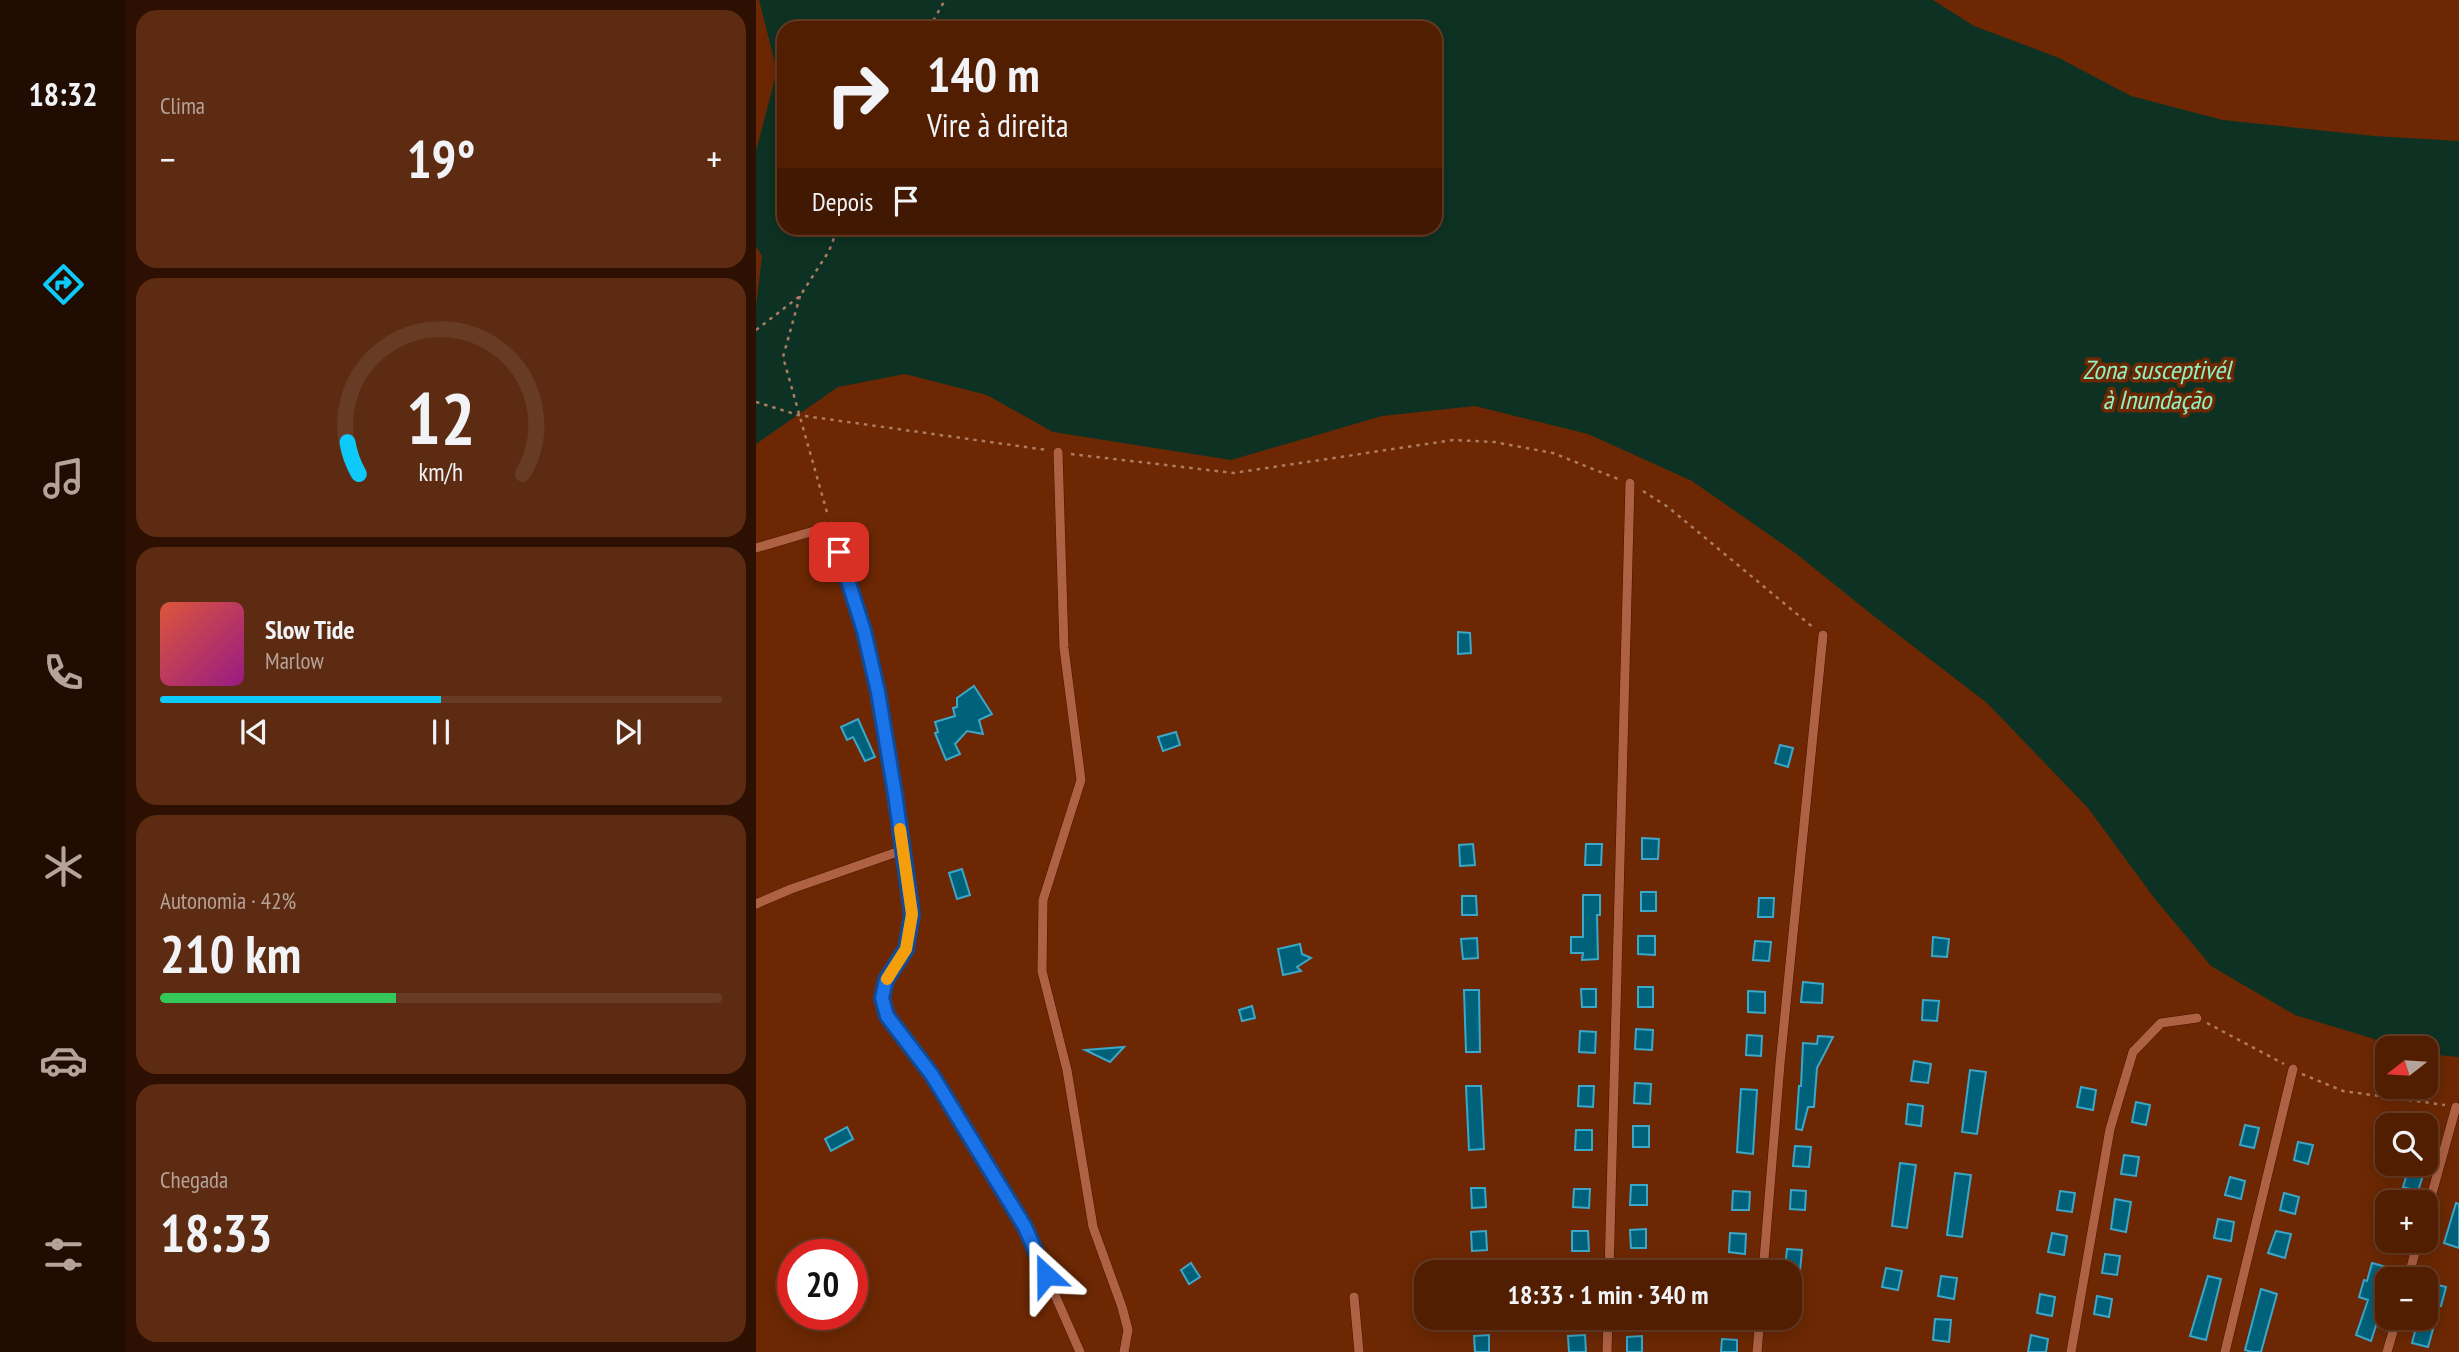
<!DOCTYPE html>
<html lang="pt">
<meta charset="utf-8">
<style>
:root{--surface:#521e02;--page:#5c2b11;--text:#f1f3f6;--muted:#b5a299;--line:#683c24;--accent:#0dcafa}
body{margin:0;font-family:"PT Sans Narrow",sans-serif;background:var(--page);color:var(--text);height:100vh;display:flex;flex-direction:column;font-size:26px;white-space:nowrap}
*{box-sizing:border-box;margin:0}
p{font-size:23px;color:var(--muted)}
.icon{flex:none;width:38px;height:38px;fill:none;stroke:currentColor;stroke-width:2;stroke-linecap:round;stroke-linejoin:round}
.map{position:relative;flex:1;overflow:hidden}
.details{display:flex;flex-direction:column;gap:10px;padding:10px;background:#2d1001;width:630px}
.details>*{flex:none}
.hud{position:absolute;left:21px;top:21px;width:665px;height:214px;border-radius:21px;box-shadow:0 4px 18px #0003,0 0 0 2px var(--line);background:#521e02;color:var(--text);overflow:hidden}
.needle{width:46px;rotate:253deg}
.controls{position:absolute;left:1619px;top:1036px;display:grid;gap:14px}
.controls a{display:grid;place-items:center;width:63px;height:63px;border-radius:14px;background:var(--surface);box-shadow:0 4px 18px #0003,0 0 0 2px var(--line);font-size:35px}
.speed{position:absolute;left:21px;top:1239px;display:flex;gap:14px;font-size:35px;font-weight:700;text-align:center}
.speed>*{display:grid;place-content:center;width:91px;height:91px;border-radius:50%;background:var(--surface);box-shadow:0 4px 18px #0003,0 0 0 2px var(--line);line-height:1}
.speed .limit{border:10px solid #d22;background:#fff;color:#111}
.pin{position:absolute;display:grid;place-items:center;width:60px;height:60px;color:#fff;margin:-30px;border-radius:14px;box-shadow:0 4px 10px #0006}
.me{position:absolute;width:77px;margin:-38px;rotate:336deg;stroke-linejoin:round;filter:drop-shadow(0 0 5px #0008)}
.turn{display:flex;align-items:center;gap:24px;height:147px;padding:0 35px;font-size:32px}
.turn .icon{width:91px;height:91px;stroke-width:2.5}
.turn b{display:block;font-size:49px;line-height:60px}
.then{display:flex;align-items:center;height:66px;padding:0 35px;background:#0003;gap:14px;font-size:26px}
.big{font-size:52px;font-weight:700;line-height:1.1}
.details .card{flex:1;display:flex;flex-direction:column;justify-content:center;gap:10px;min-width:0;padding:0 24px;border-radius:21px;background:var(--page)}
.details .dial{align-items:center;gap:0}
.dial svg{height:182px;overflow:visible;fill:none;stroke:var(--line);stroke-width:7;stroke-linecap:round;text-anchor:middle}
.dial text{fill:var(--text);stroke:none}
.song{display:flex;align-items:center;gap:21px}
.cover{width:84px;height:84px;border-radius:10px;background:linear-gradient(135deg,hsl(10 70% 55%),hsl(310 70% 35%))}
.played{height:7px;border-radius:4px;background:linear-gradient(90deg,var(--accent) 50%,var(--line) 50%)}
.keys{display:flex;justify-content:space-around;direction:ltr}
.heat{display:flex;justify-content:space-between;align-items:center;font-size:38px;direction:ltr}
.charge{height:10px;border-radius:5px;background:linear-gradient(90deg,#34c759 42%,var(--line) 0)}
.trip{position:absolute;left:658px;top:1260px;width:388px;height:70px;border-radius:21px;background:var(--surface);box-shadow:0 4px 18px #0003,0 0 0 2px var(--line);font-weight:700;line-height:70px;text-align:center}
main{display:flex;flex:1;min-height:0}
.menu{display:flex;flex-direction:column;width:126px;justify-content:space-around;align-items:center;background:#210c01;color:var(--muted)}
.menu .icon{width:49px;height:49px}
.menu .selected{color:var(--accent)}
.menu b{font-size:32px;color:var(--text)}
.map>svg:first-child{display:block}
.water{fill:#0d3223;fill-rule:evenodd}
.building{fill:#00617a;stroke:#3ba7c9;stroke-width:2}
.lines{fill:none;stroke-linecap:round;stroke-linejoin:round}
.service-casing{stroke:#471400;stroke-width:10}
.path{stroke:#ac7b62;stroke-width:2.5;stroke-dasharray:3.5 5;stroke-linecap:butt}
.service{stroke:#ae6243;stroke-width:9}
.route-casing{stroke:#114b97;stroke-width:18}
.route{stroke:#1a73e8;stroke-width:12}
.slow{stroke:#f59e0b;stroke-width:12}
.labels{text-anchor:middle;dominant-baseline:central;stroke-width:7;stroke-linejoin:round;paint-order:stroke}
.water-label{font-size:26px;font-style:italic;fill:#8ff2c4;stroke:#6d2803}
</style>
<main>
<nav class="menu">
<b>18:32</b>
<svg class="icon selected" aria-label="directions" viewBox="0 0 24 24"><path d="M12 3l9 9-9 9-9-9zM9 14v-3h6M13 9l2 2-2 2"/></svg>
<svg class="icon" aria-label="music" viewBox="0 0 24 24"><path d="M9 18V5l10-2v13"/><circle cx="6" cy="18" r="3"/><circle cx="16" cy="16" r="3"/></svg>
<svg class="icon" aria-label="phone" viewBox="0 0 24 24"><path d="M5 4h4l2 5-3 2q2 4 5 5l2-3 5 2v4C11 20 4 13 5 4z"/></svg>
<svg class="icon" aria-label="climate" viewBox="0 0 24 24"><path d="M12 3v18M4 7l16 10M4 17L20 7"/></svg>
<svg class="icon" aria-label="car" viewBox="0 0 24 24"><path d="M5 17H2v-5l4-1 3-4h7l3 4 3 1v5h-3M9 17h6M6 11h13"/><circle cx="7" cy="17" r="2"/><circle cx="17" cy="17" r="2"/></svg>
<svg class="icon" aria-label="filters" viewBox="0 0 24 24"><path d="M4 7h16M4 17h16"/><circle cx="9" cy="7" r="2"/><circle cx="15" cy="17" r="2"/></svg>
</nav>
<section class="details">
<div class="card"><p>Clima</p>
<div class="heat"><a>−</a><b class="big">19°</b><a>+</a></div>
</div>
<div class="card dial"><svg viewBox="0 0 100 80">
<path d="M14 69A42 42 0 1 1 86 69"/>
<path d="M14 69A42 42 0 0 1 9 55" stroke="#0dcafa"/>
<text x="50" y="56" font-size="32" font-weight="700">12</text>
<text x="50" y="72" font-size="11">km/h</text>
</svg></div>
<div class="card">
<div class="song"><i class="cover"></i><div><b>Slow Tide</b><p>Marlow</p></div></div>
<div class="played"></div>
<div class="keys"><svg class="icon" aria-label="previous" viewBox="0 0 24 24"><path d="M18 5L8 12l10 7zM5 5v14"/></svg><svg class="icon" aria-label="pause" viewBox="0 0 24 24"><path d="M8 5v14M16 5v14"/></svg><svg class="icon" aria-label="next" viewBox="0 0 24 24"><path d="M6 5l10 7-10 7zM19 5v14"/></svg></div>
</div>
<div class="card"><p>Autonomia · 42%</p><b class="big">210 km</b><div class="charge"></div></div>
<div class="card"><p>Chegada</p><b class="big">18:33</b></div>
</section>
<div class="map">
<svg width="1703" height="1352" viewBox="0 0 1703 1352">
<rect width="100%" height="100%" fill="#6d2803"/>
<!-- water -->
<path class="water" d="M3,0H1177L1218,26L1303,58L1375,96L1467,120L1619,136L1703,141V1057L1670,1054V1048H1648L1539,1015L1455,966L1399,899L1332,808L1231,703L1119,617L1038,552L936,481L832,434L719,406L626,416L475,460L297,432L231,395L149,374L82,387L0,444V306L6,256L0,246V151L21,71ZM28,28H679V228H28Z"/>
<!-- building -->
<g class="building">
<polygon points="702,632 714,633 715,653 702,654"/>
<polygon points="218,686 236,714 223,720 227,734 211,731 199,744 204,754 190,760 179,733 182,732 179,722 199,716 197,708 201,707 201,698"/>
<polygon points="102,719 119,757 109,761 97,737 91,740 85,727"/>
<polygon points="420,732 424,745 407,751 402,737"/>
<polygon points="1024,745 1037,748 1032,767 1019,763"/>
<polygon points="886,838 903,839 902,859 886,859"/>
<polygon points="717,844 719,865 704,866 703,845"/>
<polygon points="830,844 846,844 845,865 829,865"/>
<polygon points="206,869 214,895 201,899 193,873"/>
<rect x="885" y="892" width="15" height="19"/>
<polygon points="827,895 844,895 844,915 841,915 842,959 826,960 827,953 815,953 815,937 827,937"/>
<polygon points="706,896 720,896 721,915 706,915"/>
<polygon points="1003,898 1018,898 1017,917 1002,917"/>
<polygon points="882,936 899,936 899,955 882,954"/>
<polygon points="1177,937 1193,939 1191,957 1176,956"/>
<polygon points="721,938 722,958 707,959 705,939"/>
<polygon points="999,941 1015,942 1013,961 997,960"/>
<polygon points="544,944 546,954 555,958 541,967 545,971 527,975 522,949"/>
<polygon points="1047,982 1067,984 1066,1003 1045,1002"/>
<rect x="882" y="987" width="15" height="20"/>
<polygon points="825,989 840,989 840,1007 826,1007"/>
<polygon points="708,990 723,990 724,1052 710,1052"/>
<polygon points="992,991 1009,992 1009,1013 992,1012"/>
<polygon points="1167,1000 1183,1001 1181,1021 1166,1020"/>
<polygon points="496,1006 499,1018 486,1021 483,1010"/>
<polygon points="880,1029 897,1030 896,1050 879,1049"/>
<polygon points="824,1031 840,1032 839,1053 823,1052"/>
<polygon points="991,1035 1006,1036 1005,1056 990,1055"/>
<polygon points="1062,1036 1077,1037 1061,1068 1058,1107 1052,1107 1046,1130 1040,1129 1043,1086 1045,1086 1047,1043 1061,1044"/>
<polygon points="368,1047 354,1062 329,1050"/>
<polygon points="1158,1061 1175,1064 1172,1083 1155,1081"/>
<polygon points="1214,1070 1230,1072 1221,1134 1206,1132"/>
<polygon points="879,1083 895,1084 894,1104 878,1103"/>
<polygon points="710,1086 725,1086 728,1149 713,1150"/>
<polygon points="823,1086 838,1086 837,1107 822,1106"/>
<polygon points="1325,1087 1340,1090 1337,1110 1321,1107"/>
<polygon points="985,1089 1001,1090 997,1154 981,1152"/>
<polygon points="1380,1102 1394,1105 1390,1125 1376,1122"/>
<polygon points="1152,1104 1167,1106 1165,1126 1150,1124"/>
<polygon points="1489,1125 1503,1128 1498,1148 1484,1145"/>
<rect x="877" y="1126" width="16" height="21"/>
<polygon points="91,1127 97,1139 75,1151 69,1139"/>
<polygon points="820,1130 836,1130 836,1150 819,1150"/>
<polygon points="1542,1142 1557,1145 1552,1164 1538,1160"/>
<polygon points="1039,1146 1055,1147 1053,1167 1037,1166"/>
<polygon points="1368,1155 1383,1157 1380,1176 1365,1174"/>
<polygon points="1144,1163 1160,1165 1151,1228 1136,1226"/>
<polygon points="1653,1167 1668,1172 1662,1191 1647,1187"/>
<polygon points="1199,1173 1215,1175 1206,1237 1191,1235"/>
<polygon points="1474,1177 1489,1181 1485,1199 1469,1195"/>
<polygon points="875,1185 891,1185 891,1205 874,1205"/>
<polygon points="715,1188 729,1188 730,1207 716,1208"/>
<polygon points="818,1189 834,1189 833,1208 817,1207"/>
<polygon points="1035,1190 1050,1191 1049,1210 1034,1209"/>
<polygon points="977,1191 994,1192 993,1210 976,1210"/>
<polygon points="1304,1191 1319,1193 1316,1212 1301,1210"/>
<polygon points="1528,1193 1543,1197 1539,1214 1524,1210"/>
<polygon points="1359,1199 1375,1202 1370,1232 1355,1229"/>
<polygon points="1700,1203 1703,1204 1703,1248 1688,1243"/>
<polygon points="1462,1219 1478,1222 1475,1241 1458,1238"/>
<polygon points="890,1229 890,1248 875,1248 874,1230"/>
<polygon points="730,1231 731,1250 716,1251 715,1232"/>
<polygon points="816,1231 832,1231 833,1251 816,1251"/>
<polygon points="1520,1231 1535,1234 1529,1258 1512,1253"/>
<polygon points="974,1233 990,1234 989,1254 973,1252"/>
<polygon points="1296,1233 1311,1236 1308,1255 1292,1252"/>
<polygon points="1031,1249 1046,1250 1044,1271 1029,1269"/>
<polygon points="1349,1254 1364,1256 1361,1275 1346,1273"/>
<polygon points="435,1263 444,1277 433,1284 425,1270"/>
<polygon points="1616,1263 1637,1269 1634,1279 1631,1279 1631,1305 1627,1304 1615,1341 1600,1335 1612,1300 1603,1297 1608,1280 1611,1281"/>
<polygon points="1130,1268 1146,1271 1142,1290 1126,1287"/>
<polygon points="1185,1276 1201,1278 1198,1299 1182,1296"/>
<polygon points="1452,1276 1465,1279 1450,1340 1434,1336"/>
<polygon points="1674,1283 1690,1287 1685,1306 1670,1302"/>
<polygon points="1505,1289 1521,1294 1505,1352 1496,1352 1489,1350"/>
<polygon points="1284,1294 1299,1297 1296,1316 1281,1313"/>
<polygon points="1341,1296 1356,1299 1353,1317 1338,1314"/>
<polygon points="1179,1319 1195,1320 1193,1342 1177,1340"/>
<polygon points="1661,1324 1677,1329 1672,1347 1656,1343"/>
<polygon points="733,1335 733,1352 719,1352 718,1336"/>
<polygon points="829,1335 830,1352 813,1352 812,1336"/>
<polygon points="1275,1335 1292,1339 1290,1352 1272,1352"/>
<polygon points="886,1336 886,1352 871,1352 871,1337"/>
<polygon points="966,1339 981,1340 981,1352 965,1352"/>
</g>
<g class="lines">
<defs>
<g id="service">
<polyline points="302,452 308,648 325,780 287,900 286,971 311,1070 337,1227 366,1307 372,1330 368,1352"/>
<polyline points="0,548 75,526 108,631 122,692 139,794 156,914 150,949 130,980 126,998 131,1016 176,1075 269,1227 324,1352"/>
<polyline points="0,904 35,889 147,850"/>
<polyline points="1670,1215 1700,1107"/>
<polyline points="853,1272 874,483"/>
<polyline points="1007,1272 1024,1064 1067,635"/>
<polyline points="1652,1279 1662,1241"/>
<polyline points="598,1297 603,1352"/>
<polyline points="851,1352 852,1318"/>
<polyline points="1001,1352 1004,1318"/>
<polyline points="1315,1352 1354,1129 1377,1052 1405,1023 1441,1018"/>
<polyline points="1469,1352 1537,1069"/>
<polyline points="1631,1352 1641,1318"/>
</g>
</defs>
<!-- service casing -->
<use href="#service" class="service-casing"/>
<!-- path -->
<g class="path">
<polyline points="173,28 189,0"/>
<polyline points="44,296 27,357 72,516"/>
<polyline points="0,330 44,296 73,251 82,228"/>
<polyline points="0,402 42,415 291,450"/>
<polyline points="315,454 478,473 697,440 738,442 797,453 862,479"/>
<polyline points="887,491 912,507 1059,629"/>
<polyline points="1451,1023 1528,1064"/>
<polyline points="1546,1074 1587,1091 1689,1105"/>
</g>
<!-- service -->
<use href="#service" class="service"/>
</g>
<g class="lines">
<defs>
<polyline id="route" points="83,552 108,631 122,692 139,794 156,914 150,949 130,980 126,998 131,1016 176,1075 269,1227 290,1275"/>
</defs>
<!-- route casing -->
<use href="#route" class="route-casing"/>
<!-- route -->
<use href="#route" class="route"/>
<!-- slow -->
<polyline class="slow" points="131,979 150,949 156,914 144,829"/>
</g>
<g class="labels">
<!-- water labels -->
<g class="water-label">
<text x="1401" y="369">Zona susceptivél<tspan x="1401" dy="30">à Inundação</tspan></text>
</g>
</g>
</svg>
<div class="controls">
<a><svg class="needle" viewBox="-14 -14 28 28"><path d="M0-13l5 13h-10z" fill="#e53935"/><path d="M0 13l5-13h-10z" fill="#b5a299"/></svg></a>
<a><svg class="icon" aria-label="search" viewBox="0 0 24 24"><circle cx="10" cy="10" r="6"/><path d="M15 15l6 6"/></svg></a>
<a>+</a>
<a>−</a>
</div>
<div class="speed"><div class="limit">20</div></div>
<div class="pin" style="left:83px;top:552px;background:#d93025"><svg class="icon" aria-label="arrive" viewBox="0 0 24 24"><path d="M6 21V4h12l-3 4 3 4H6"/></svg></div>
<svg class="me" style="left:290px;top:1275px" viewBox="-20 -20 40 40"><path d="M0-17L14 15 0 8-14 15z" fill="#1a73e8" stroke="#fff" stroke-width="4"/></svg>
<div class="trip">18:33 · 1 min · 340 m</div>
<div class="hud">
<div class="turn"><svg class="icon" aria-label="right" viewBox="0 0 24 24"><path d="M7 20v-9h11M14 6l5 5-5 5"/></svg><div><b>140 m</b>Vire à direita</div></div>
<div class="then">Depois<svg class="icon" aria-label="arrive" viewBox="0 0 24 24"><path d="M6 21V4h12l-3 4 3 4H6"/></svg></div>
</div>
</div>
</main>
